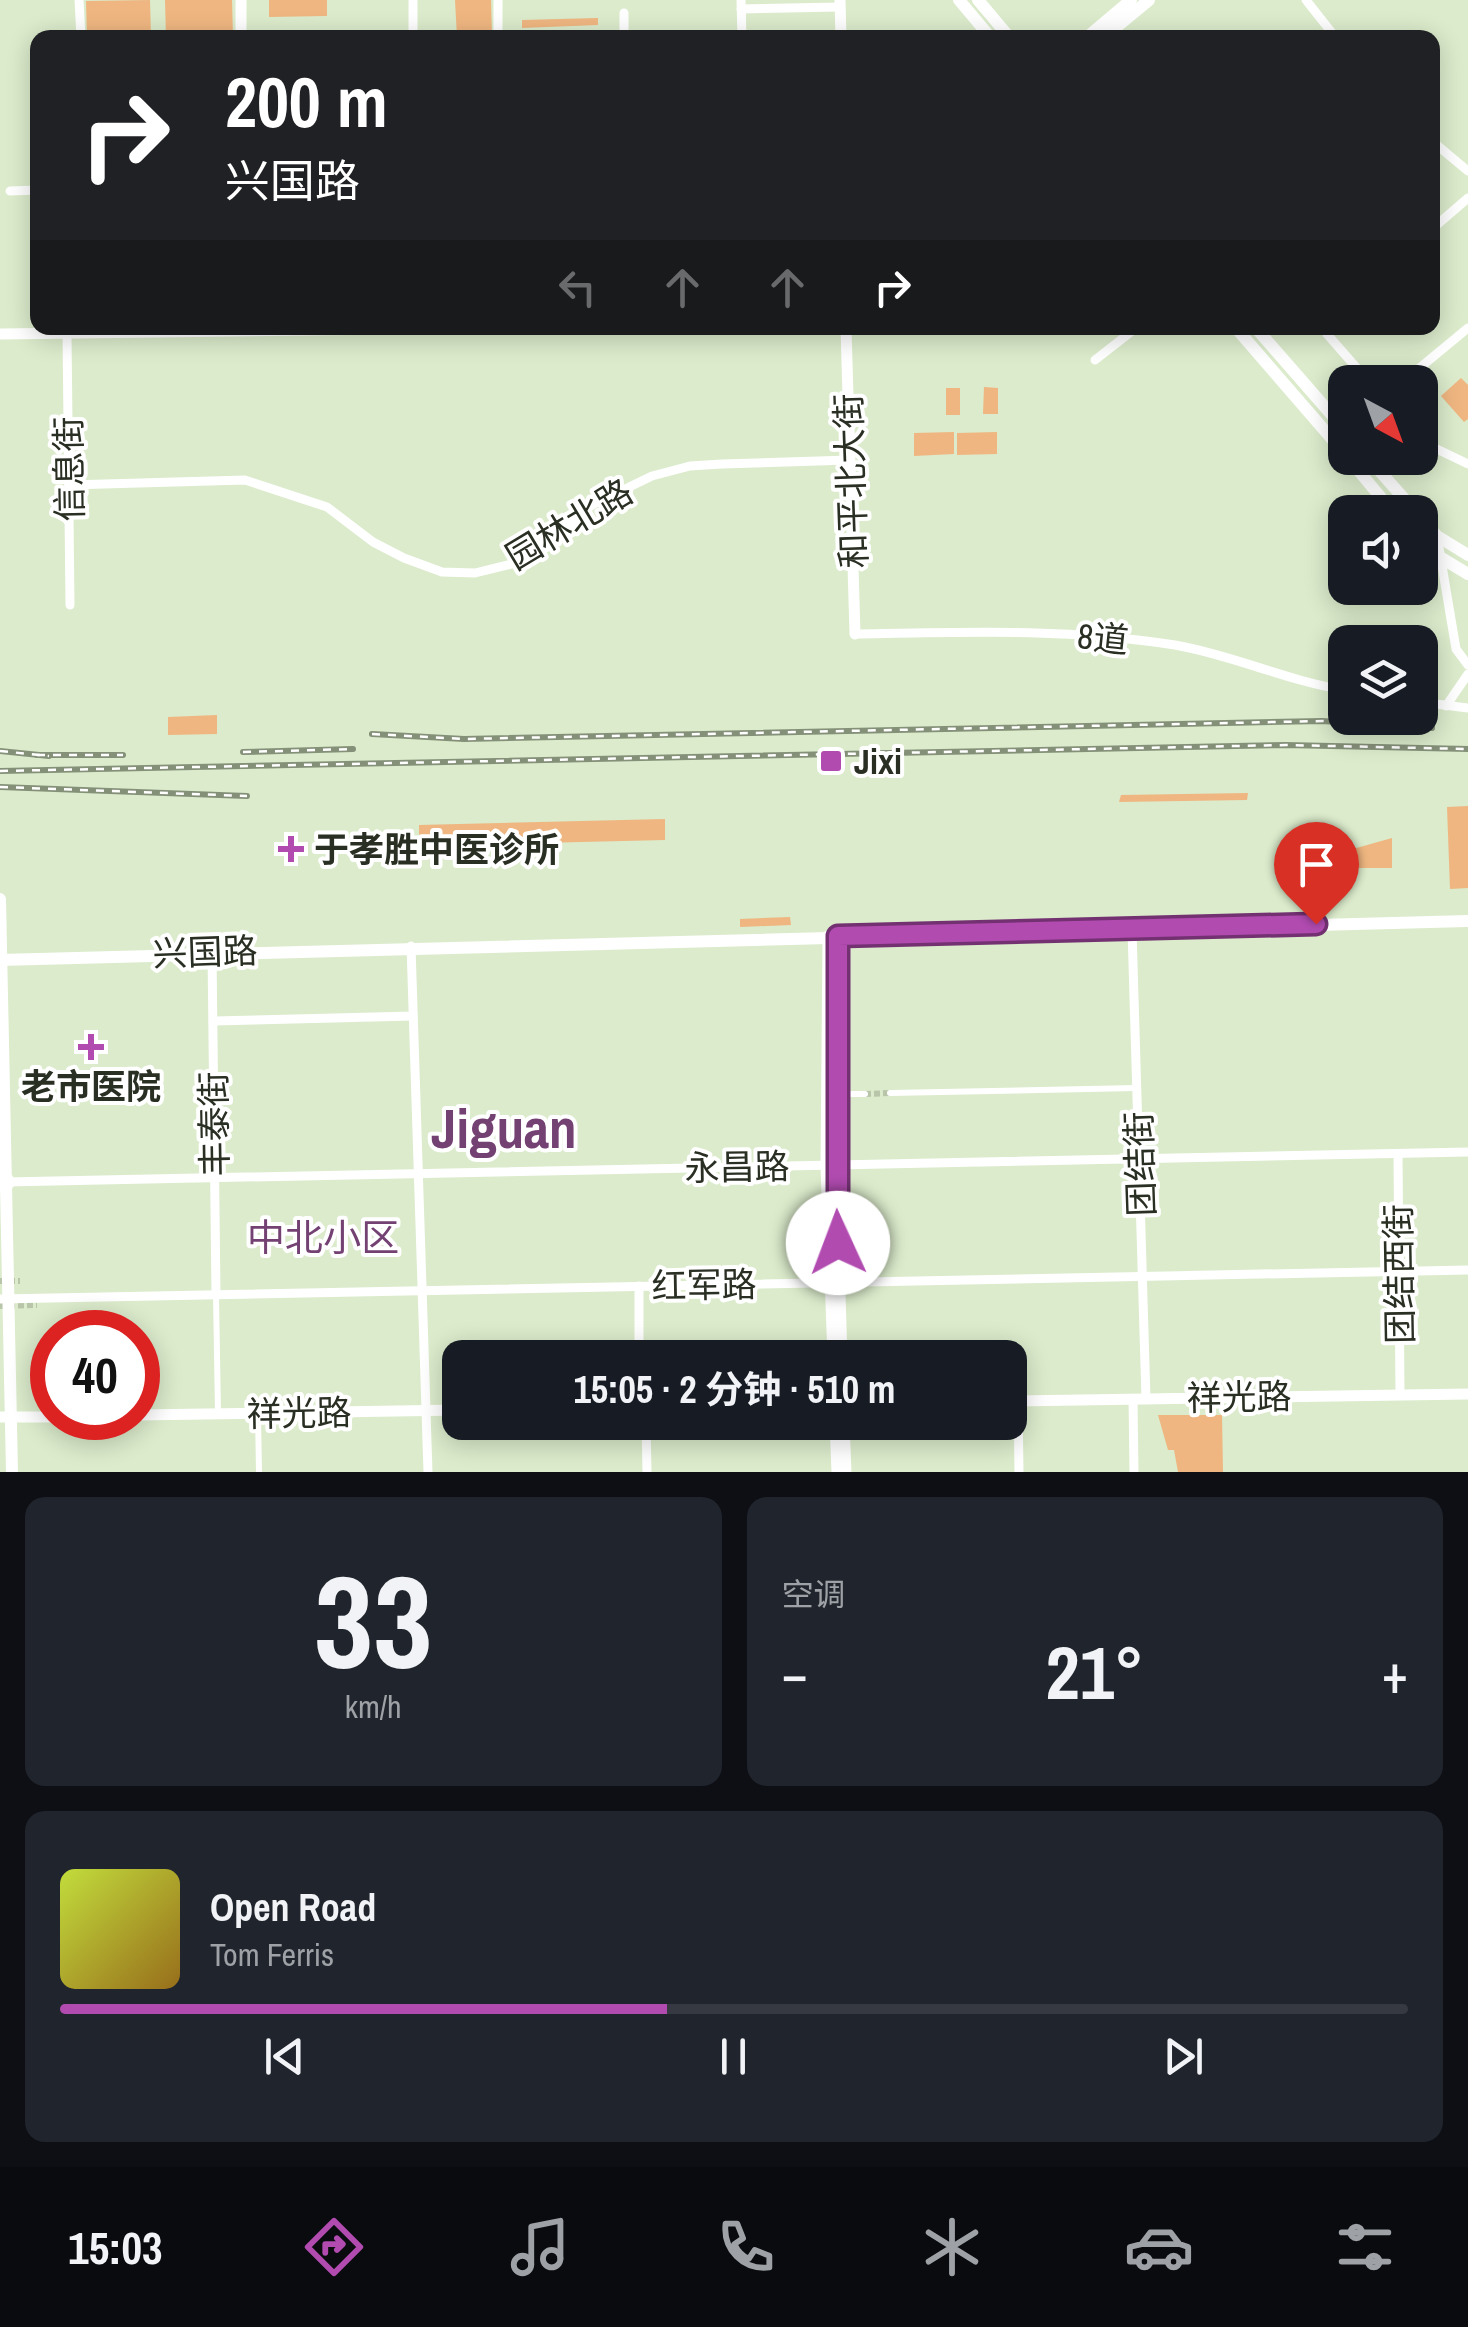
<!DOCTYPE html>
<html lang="zh">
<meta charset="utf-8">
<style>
:root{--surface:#171b24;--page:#20242c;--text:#f1f3f6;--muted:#9ea1a6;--line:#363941;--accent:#b14bb0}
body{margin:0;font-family:"Archivo Narrow","Noto Sans SC",sans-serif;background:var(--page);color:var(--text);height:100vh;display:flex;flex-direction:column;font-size:38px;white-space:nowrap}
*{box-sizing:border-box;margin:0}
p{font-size:32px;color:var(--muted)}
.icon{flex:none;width:55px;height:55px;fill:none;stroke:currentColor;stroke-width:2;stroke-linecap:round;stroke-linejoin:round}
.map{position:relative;height:1472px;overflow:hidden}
.sheet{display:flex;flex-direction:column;gap:25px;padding:25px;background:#0d0f14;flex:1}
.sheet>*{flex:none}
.hud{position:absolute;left:30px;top:30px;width:1410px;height:305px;border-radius:20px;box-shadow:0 5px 25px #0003;background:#202124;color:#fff;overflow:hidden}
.needle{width:65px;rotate:139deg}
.buttons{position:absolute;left:1328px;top:365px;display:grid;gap:20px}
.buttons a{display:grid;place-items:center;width:110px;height:110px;border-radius:20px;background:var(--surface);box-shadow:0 5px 25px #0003;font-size:50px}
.speed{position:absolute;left:30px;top:1310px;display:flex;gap:20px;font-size:50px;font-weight:700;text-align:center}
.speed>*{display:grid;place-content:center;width:130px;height:130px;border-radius:50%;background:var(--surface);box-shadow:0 5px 25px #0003;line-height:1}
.speed .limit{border:15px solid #d22;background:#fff;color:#111}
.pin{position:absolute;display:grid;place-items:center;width:85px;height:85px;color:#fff;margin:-102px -42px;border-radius:50% 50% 50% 0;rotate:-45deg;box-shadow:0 0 10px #0007}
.pin .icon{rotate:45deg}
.me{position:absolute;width:110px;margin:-55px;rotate:358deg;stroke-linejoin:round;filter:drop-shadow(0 0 8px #0008)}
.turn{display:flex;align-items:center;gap:35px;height:210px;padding:0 30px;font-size:45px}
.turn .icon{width:130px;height:130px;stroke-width:2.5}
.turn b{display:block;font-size:70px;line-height:85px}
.lanes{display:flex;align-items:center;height:95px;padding:0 30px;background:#0003;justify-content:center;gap:50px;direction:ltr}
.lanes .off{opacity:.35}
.big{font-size:75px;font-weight:700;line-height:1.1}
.sheet .tile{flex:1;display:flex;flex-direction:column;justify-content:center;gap:15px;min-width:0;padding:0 35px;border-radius:20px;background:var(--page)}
.sheet .dial{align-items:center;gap:0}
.dial b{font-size:130px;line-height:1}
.song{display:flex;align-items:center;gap:30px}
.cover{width:120px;height:120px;border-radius:15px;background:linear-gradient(135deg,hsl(70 70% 55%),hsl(40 70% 35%))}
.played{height:10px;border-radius:5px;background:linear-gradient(90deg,var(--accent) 45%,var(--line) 45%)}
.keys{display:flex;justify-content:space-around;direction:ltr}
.heat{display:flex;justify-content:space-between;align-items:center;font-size:55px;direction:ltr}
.sheet .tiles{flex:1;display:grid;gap:25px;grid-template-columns:1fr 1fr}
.tile:last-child{grid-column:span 2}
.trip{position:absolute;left:442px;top:1340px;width:585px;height:100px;border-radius:20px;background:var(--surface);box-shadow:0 5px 25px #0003;font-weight:700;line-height:100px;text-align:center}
.tabs{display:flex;height:160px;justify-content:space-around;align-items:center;background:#090b0e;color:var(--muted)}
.tabs .icon{width:70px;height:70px}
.tabs .on{color:var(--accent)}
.tabs b{font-size:45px;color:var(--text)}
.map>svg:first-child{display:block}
.green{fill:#efb681}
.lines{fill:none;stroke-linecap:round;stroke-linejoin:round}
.pedestrian-tunnel{stroke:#b8c5a9;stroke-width:6;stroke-dasharray:6 3;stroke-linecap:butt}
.pedestrian{stroke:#fff;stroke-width:6}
.minor{stroke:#fff;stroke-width:9}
.tertiary{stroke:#fff;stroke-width:11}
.secondary{stroke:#fff;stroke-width:12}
.motorway{stroke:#fff;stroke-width:18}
.rail-casing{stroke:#859079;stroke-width:6}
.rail{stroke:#fff;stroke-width:2.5;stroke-dasharray:8;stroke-linecap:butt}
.route-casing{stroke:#733172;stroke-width:25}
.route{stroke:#b14bb0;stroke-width:18}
.poi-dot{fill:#b14bb0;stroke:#fff;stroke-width:4}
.labels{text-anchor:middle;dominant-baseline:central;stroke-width:8;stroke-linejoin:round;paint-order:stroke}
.street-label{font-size:35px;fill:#2a2f23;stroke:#fff}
.poi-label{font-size:35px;font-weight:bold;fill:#2a2f23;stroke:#fff;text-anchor:start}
.neighbourhood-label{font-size:38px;fill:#744173;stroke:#fff}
.town-label{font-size:55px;font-weight:bold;fill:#744173;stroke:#fff}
</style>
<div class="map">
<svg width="1468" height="1472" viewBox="0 0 1468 1472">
<rect width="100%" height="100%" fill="#dbebcb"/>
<!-- green -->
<g class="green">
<polygon points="150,0 151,37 87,37 86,1"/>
<polygon points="165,0 232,0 233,37 166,37"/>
<polygon points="269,0 327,0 327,16 269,17"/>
<polygon points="455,0 491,0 492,37 457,37"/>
<polygon points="598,18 598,25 522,28 522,20"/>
<polygon points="1461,378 1468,385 1468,419 1464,422 1441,396"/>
<polygon points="984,387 998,388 998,414 983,414"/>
<rect x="946" y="388" width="14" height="27"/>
<polygon points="954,432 954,454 914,456 914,433"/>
<polygon points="997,432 997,454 957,455 957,433"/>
<polygon points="217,715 217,734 168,735 168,717"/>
<polygon points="1248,793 1247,800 1119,802 1121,795"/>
<polygon points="1468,806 1468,888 1450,889 1447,807"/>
<polygon points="665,819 665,840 419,846 419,825"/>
<polygon points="1392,838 1392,868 1328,868 1328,856"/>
<polygon points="790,917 791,925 740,927 740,919"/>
<polygon points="1158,1415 1222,1415 1223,1472 1178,1472 1174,1450 1168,1450"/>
</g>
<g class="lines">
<!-- pedestrian-tunnel -->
<g class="pedestrian-tunnel">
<polyline points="865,1094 890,1093"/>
<polyline points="0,1281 20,1281"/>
<polyline points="0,1306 37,1305"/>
</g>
<!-- pedestrian -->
<g class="pedestrian">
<polyline points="890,1093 1136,1088"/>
<polyline points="837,1094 865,1094"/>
<polyline points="216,1295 218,1414"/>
<polyline points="258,1415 259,1472"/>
</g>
<!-- minor -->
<g class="minor">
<polyline points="79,0 81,38"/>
<polyline points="413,0 413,38"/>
<polyline points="498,0 498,38"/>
<polyline points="741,0 742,38"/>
<polyline points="1306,0 1336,38"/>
<polyline points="741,9 840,7"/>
<polyline points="624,13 624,38"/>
<polyline points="1432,141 1468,171"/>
<polyline points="10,191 38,190"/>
<polyline points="1432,229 1468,198"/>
<polyline points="67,333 70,605"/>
<polyline points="1327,334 1369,382"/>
<polyline points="1095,360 1136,328"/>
<polyline points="1405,380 1468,328"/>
<polyline points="1420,441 1468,464"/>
<polyline points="69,485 245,480 327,507 373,542 404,558 442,572 475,573 516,563 540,549 592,505 652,476 690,466 722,464 850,460"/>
<polyline points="1437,536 1456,649 1468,665"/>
<path d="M855,634C963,632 1069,628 1175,645C1233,655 1287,681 1345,690"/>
<polyline points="1420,702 1468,708"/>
<polyline points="1446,706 1468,674"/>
<polyline points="1132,930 1146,1399"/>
<polyline points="411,946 428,1472"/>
<polyline points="212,952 216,1295"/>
<polyline points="213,1021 413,1016"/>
<polyline points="1398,1154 1400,1395"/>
<polyline points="6,1182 1468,1152"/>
<polyline points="639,1286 639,1358"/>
<polyline points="0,1299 1468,1270"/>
<polyline points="1133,1399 1134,1472"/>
<polyline points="1018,1401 1019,1472"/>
<polyline points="646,1422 647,1472"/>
</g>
<!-- tertiary -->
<g class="tertiary">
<polyline points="241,0 241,38"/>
<polyline points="840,0 841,38"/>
<polyline points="846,328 855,634"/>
<polyline points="0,334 467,328"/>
<polyline points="828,936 826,1166 833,1358"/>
<polyline points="838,936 836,1165 842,1358"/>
<polyline points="1010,1401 1468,1394"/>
<polyline points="138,1415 460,1410"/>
<polyline points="0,1417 52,1417"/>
<polyline points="835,1422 837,1472"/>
<polyline points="844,1422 846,1472"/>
</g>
<!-- secondary -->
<g class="secondary">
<polyline points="959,0 991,38"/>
<polyline points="978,0 1010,38"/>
<polyline points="1086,38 1131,0"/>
<polyline points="1103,38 1149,0"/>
<polyline points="1236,328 1345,454"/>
<polyline points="1256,328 1345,430"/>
<polyline points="1348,458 1393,512"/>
<polyline points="1368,458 1416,512"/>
<polyline points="1420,517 1437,536 1468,555"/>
<polyline points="1420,545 1468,574"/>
<polyline points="0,899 12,1472"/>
<polyline points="0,960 1468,921"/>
</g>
<!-- motorway -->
<polyline class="motorway" points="0,1182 6,1182"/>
<defs>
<g id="rail">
<polyline points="372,734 464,739 1322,721 1432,728"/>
<polyline points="0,751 49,756"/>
<polyline points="243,752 353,749"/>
<polyline points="37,755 123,755"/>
<polyline points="0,771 1286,745 1468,749"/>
<polyline points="0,787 247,796"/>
</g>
</defs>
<!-- rail casing -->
<use href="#rail" class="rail-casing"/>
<!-- rail -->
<use href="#rail" class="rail"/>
</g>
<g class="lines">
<defs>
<polyline id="route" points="838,1243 838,936 1316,924"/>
</defs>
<!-- route casing -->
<use href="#route" class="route-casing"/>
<!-- route -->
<use href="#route" class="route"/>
</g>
<!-- markers -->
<g class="poi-dot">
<rect x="819" y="749" width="24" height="24" rx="5"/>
<path d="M286 834h10v10h10v10h-10v10h-10v-10h-10v-10h10z"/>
<path d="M86 1032h10v10h10v10h-10v10h-10v-10h-10v-10h10z"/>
</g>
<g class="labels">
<!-- street labels -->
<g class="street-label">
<text transform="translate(69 469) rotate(-91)">信息街</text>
<text transform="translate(851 481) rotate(-92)">和平北大街</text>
<text transform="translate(569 524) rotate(-31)">园林北路</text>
<text transform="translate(1103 638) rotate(6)">8道</text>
<text transform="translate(205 952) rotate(-2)">兴国路</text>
<text transform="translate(214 1124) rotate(-91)">丰泰街</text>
<text transform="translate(1140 1164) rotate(-92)">团结街</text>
<text transform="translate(737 1167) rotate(-1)">永昌路</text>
<text transform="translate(1399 1274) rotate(-91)">团结西街</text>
<text transform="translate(704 1285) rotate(-1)">红军路</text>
<text transform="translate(1239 1397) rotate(-1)">祥光路</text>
<text transform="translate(299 1413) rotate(-1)">祥光路</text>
</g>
<!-- poi labels -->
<g class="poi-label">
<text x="854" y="761">Jixi</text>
<text x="314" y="849">于孝胜中医诊所</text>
<text x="91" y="1086" text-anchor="middle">老市医院</text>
</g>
<!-- neighbourhood labels -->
<g class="neighbourhood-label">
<text x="323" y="1237">中北小区</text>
</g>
<!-- town labels -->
<g class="town-label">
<text x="504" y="1128">Jiguan</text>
</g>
</g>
</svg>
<div class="buttons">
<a><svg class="needle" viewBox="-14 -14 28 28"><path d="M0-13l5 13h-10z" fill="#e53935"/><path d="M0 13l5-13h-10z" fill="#9ea1a6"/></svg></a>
<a><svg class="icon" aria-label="sound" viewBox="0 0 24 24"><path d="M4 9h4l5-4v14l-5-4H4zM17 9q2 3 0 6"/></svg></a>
<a><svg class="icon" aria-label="layers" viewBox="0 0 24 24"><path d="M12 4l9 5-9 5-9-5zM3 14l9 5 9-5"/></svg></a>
</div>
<div class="speed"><div class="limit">40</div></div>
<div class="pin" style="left:1316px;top:924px;background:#d93025"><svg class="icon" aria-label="arrive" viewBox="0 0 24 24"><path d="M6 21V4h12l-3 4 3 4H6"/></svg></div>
<svg class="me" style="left:838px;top:1243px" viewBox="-20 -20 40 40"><circle r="19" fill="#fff"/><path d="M0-13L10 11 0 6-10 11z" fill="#b14bb0"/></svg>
<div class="trip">15:05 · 2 分钟 · 510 m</div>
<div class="hud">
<div class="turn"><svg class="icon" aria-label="right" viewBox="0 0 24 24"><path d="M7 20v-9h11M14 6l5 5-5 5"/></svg><div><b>200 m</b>兴国路</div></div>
<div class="lanes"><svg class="icon off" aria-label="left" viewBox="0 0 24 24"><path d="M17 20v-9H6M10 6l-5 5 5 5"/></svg><svg class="icon off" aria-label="ahead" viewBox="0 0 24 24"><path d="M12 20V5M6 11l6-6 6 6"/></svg><svg class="icon off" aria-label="ahead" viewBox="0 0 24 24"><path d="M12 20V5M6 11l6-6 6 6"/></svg><svg class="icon" aria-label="right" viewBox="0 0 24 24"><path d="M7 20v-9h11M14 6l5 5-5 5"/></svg></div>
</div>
</div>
<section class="sheet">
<div class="tiles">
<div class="tile dial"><b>33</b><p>km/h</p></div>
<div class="tile"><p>空调</p>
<div class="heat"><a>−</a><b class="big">21°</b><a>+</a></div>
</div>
<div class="tile">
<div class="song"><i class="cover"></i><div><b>Open Road</b><p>Tom Ferris</p></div></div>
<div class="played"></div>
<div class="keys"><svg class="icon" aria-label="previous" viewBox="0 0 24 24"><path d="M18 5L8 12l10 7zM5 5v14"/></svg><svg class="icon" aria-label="pause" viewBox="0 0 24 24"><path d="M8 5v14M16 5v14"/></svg><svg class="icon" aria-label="next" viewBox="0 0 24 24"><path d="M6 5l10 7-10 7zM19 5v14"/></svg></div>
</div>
</div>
</section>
<nav class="tabs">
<b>15:03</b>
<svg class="icon on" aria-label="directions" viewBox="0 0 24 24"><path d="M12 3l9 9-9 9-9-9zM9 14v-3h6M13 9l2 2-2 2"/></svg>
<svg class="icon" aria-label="music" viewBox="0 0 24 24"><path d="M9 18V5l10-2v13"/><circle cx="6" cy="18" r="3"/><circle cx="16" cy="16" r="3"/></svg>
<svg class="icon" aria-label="phone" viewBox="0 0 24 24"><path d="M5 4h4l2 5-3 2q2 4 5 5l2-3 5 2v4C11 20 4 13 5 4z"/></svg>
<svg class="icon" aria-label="climate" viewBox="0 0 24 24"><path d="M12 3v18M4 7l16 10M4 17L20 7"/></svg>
<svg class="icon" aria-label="car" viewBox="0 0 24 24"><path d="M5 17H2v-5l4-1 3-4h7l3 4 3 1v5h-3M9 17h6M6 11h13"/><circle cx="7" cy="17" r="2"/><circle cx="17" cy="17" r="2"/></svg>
<svg class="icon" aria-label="filters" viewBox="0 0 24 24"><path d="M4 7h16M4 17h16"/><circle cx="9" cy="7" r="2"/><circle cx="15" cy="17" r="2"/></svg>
</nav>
